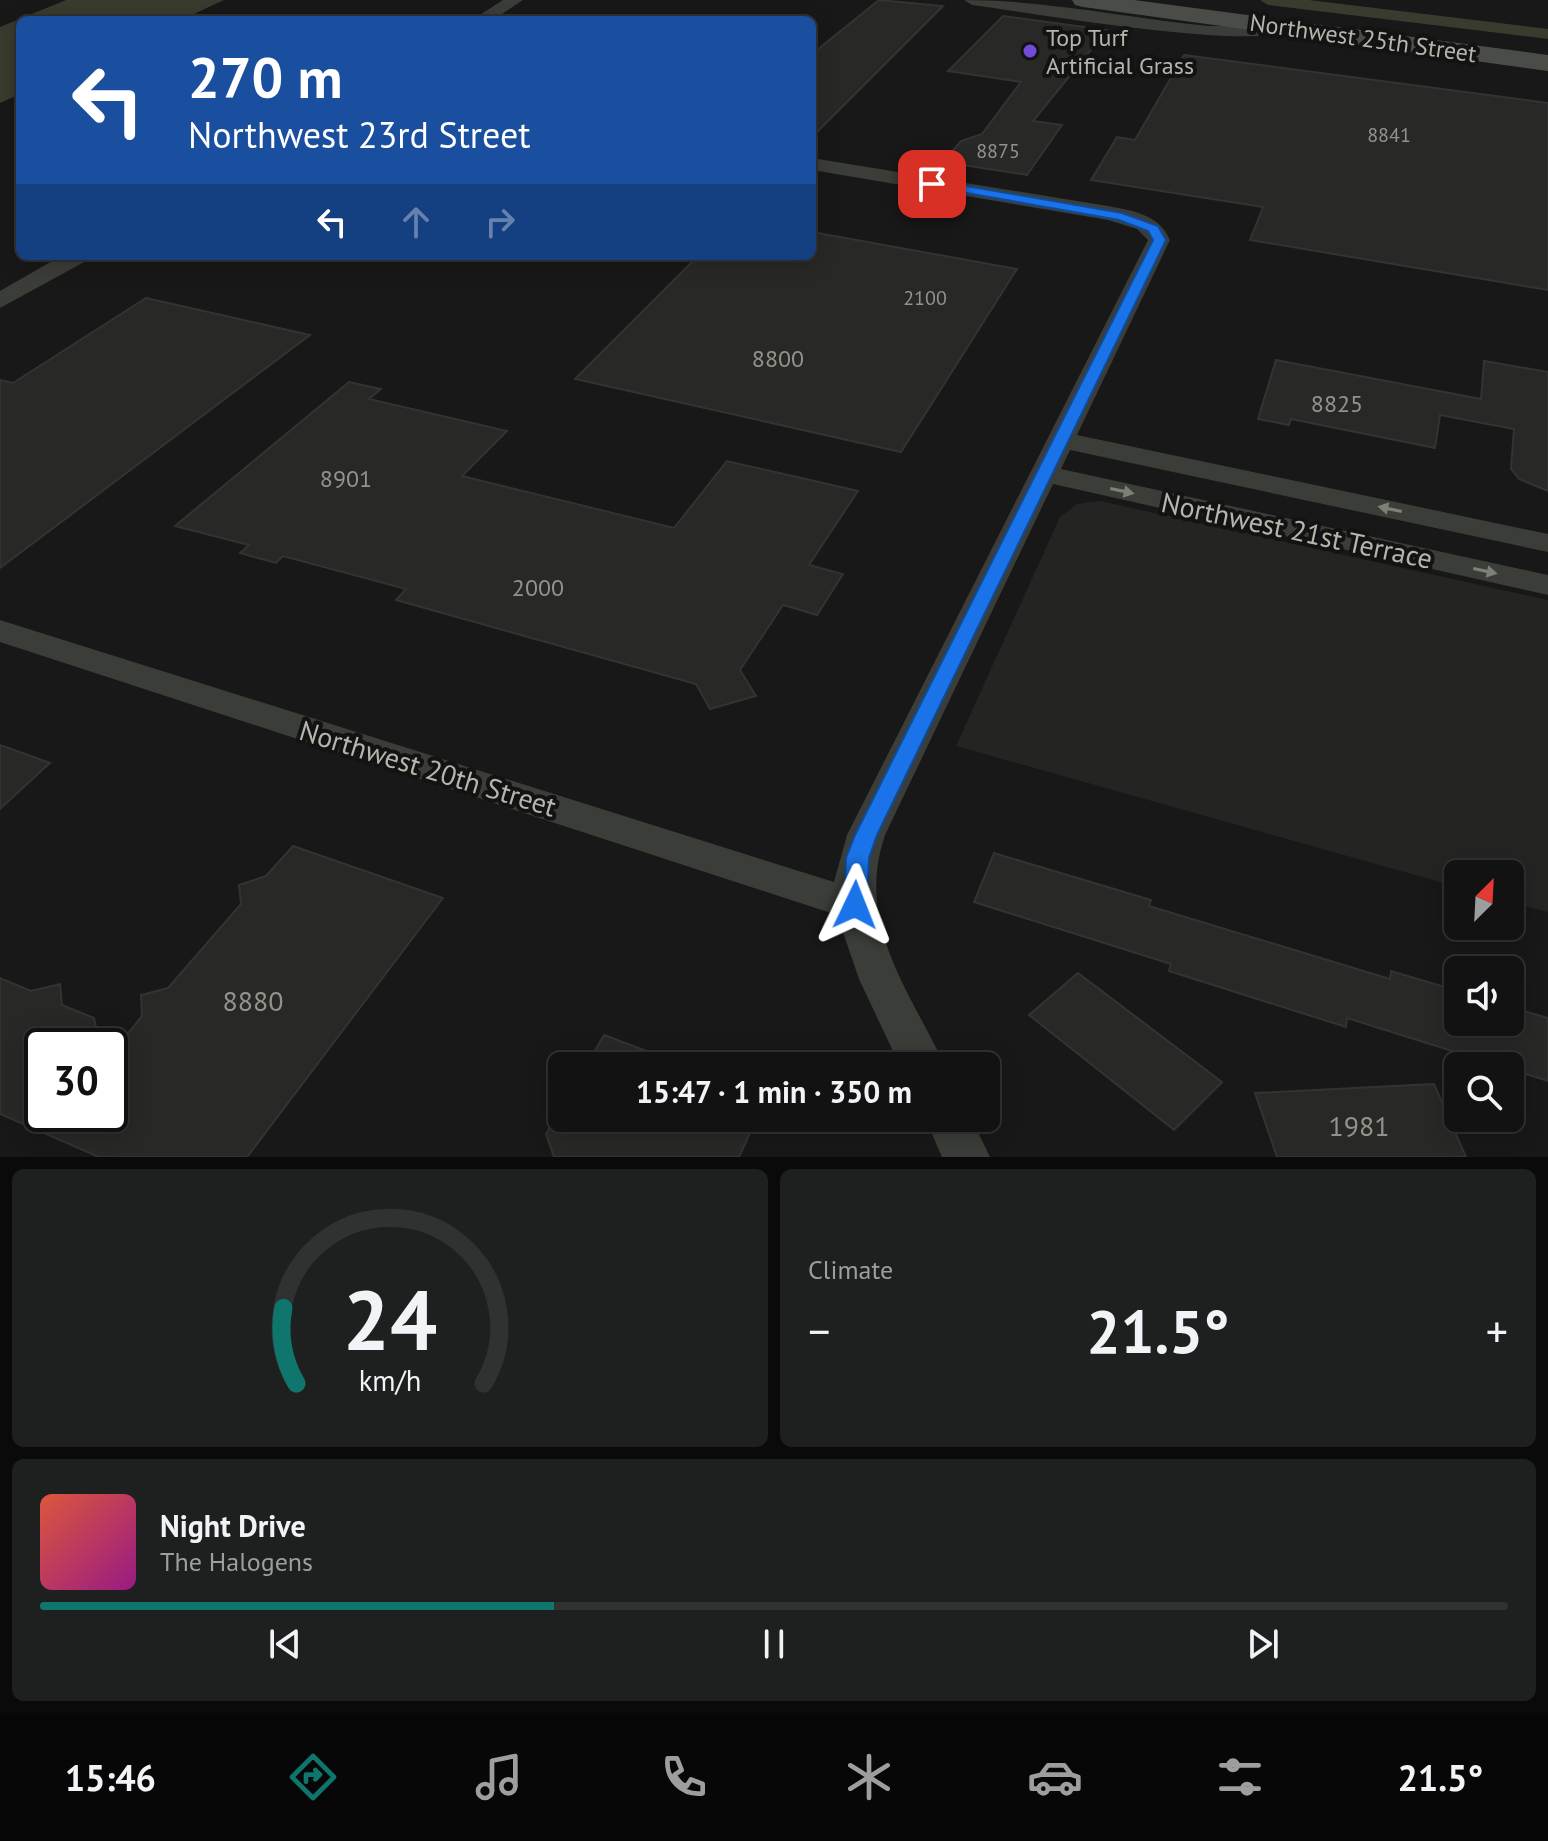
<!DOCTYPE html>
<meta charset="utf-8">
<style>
:root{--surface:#111211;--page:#1e201f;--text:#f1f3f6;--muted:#9c9e9f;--line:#303231;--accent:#0f766e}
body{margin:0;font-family:"PT Sans",sans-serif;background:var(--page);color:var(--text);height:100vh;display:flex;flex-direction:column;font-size:30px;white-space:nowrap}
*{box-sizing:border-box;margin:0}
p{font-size:26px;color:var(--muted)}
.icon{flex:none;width:44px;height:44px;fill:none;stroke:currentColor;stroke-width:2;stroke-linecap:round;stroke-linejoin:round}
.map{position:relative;height:1157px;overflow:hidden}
.sheet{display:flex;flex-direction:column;gap:12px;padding:12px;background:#090a09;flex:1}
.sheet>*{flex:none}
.hud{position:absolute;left:16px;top:16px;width:800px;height:244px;border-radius:12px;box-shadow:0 4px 20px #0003,0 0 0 2px var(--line);background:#1a4fa0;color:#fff;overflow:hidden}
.needle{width:52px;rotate:24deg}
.tools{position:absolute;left:1444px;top:860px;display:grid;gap:16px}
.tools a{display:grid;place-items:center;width:80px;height:80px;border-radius:12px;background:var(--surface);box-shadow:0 4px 20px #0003,0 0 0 2px var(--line);font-size:40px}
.speed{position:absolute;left:24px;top:1028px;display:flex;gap:16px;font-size:40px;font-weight:700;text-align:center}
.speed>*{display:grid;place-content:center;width:104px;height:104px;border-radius:50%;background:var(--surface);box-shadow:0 4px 20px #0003,0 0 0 2px var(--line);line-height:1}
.speed .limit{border:4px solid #111;border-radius:12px;background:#fff;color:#111}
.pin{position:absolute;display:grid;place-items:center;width:68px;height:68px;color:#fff;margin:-34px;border-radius:16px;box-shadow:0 4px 12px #0006}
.me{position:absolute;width:88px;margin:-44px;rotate:2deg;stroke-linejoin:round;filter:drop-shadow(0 0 6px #0008)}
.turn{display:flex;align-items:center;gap:28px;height:168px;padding:0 40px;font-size:36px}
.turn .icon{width:104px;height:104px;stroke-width:2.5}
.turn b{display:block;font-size:56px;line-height:68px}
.lanes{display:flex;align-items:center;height:76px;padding:0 40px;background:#0003;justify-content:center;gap:40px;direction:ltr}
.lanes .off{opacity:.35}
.big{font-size:60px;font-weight:700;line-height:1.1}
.sheet .card{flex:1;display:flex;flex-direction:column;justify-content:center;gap:12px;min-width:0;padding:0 28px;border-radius:12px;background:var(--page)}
.sheet .dial{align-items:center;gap:0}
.dial svg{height:208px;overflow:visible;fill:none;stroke:var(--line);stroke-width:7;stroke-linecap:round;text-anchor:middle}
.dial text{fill:var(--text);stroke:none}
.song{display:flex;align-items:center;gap:24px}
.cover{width:96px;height:96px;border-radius:12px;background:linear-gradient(135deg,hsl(10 70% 55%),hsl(310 70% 35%))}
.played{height:8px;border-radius:4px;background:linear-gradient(90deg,var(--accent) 35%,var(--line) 35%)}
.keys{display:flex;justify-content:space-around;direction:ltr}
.heat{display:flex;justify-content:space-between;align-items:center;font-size:44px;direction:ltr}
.sheet .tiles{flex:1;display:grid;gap:12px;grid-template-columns:1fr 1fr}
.card:last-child{grid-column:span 2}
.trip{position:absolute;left:548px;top:1052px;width:452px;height:80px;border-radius:12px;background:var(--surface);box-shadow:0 4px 20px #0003,0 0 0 2px var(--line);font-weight:700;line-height:80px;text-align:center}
.dock{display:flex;height:128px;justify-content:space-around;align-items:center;background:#070707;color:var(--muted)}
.dock .icon{width:56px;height:56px}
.dock .on{color:var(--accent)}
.dock b{font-size:36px;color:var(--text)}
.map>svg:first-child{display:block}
.built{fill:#242523}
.water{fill:#3a3b2e}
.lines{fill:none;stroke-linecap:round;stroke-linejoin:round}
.canal{fill:#3a3b2e;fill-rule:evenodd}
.building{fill:#282927;stroke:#323431;stroke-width:2}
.street{fill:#3b3d38;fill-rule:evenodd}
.secondary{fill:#4a4d47;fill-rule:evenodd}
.oneway{fill:#7d8077}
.route{fill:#1a73e8;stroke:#114b97;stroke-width:2}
.poi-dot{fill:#734bdc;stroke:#121312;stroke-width:3}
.labels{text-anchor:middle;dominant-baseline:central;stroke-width:8;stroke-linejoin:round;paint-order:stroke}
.far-number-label{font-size:20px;fill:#90948a}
.far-poi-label{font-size:24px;fill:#b3b7ab;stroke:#121312;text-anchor:start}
.far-street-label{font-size:24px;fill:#b3b7ab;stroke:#121312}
.number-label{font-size:24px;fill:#90948a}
.street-label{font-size:28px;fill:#b3b7ab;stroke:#121312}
.near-number-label{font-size:28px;fill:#90948a}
</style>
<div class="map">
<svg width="1548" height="1157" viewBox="0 0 1548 1157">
<rect width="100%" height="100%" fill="#171817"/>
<!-- built -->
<polygon class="built" points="1100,501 1548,600 1548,912 1510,902 1510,874 1458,874 1458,887 956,746 1060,517 1077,504"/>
<!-- water -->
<polygon class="water" points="66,0 224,0 181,20 20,20 20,94 0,103 0,27"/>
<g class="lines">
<!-- canal -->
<polygon class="canal" points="1260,0 1309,0 1548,29 1548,39 1268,5"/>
</g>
<!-- building -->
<g class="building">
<polygon points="879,0 943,6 812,137 812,54"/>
<polygon points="1003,16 1107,30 1033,121 1062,125 1027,175 943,162 961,141 982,134 1021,82 948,71"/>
<polygon points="1184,55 1548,103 1548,290 1250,240 1263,207 1091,180 1117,137 1135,140"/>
<polygon points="812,232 1017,269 901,452 575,379 698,256 812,256"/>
<polygon points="146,298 310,335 0,568 0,380 13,383"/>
<polygon points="1276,360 1481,399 1484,361 1548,372 1548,491 1519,479 1511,469 1514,429 1440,415 1435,448 1291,419 1289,425 1258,419"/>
<polygon points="349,382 381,389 369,399 507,431 462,476 674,528 727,461 858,491 809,565 843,574 817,615 783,605 740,670 756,696 710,709 696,684 396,600 406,589 283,556 276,563 240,553 249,545 175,526"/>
<polygon points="0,745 50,763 0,809"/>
<polygon points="293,846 443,898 247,1157 99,1157 0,1114 0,978 31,991 60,984 62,1005 94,1018 100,1046 42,1046 42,1114 110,1114 110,1056 142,1016 141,995 168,988 241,904 239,885 266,876"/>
<polygon points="994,853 1151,900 1149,906 1390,979 1391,971 1458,991 1458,1022 1510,1022 1510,1007 1548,1018 1548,1081 1510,1069 1510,1066 1500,1066 1347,1018 1346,1027 1169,971 1171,964 974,902"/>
<polygon points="1078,973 1222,1082 1174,1130 1029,1015"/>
<polygon points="604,1035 679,1063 679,1066 586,1066"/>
<polygon points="1434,1084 1466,1157 1277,1157 1255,1093"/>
<polygon points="555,1118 757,1118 739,1157 554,1157 546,1134"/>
</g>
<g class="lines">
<!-- street -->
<g class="street">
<polygon points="503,0 523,0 493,20 472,20"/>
<path d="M964,0C1047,0 1127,18 1209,26C1226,27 1286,20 1294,28C1267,54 1020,11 972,5Z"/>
<path d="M812,158L1108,206C1133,211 1159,214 1170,240L1077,435L1548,534V552L1070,450L1061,469L1548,575V595L1053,484L885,835C855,924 909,989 945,1066H900L859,979L837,915L0,642V620L834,882L847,835L1148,240L1137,229L1108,220L812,170Z"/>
<polygon points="61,256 90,256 86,261 0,308 0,291"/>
<polygon points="925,1118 971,1118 990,1157 942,1157"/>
</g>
<!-- secondary -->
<polygon class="secondary" points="1072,0 1134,0 1548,55 1548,71 1083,7 1075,5"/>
</g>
<!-- one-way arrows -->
<defs><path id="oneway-solid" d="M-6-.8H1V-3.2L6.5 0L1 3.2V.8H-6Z" transform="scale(2)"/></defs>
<g class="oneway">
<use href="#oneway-solid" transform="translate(1122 491) rotate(12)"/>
<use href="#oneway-solid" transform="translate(1390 509) rotate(-168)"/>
<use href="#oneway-solid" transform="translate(1485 571) rotate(12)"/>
</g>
<!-- route -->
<polygon class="route" points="932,180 1122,213 1158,226 1166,240 877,835 869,858 867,905 864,911 855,914 847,911 844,905 846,858 855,835 1153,240 1148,231 1119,220 927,186 927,181"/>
<!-- markers -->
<circle class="poi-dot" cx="1030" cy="51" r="8"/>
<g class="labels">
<!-- far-number labels -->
<g class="far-number-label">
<text x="1389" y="135">8841</text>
<text x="998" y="151">8875</text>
<text x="925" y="298">2100</text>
</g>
<!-- far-poi labels -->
<g class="far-poi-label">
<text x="1046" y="37">Top Turf<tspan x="1046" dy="28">Artificial Grass</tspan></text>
</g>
<!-- far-street labels -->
<g class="far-street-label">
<text transform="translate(1363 38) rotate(8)">Northwest 25th Street</text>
</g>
<!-- number labels -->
<g class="number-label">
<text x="778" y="358">8800</text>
<text x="1337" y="403">8825</text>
<text x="346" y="478">8901</text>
<text x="538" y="587">2000</text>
</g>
<!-- street labels -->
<g class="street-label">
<text transform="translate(1297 530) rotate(12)">Northwest 21st Terrace</text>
<text transform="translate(428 768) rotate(17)">Northwest 20th Street</text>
</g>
<!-- near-number labels -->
<g class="near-number-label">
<text x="253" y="1000">8880</text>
<text x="1359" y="1125">1981</text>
</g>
</g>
</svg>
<div class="tools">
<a><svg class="needle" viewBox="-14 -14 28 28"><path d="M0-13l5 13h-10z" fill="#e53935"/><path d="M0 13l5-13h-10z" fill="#9c9e9f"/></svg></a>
<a><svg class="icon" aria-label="sound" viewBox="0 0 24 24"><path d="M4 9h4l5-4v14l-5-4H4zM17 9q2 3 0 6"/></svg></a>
<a><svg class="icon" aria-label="search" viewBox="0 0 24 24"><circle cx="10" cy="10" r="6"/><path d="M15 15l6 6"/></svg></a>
</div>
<div class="speed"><div class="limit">30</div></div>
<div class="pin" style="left:932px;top:184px;background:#d93025"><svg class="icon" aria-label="arrive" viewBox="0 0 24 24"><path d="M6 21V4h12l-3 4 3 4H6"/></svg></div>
<svg class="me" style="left:855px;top:905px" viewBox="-20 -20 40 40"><path d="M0-17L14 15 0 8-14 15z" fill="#1a73e8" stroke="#fff" stroke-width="4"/></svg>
<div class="trip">15:47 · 1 min · 350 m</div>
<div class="hud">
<div class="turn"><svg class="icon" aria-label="left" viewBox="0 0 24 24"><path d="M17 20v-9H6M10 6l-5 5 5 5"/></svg><div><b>270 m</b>Northwest 23rd Street</div></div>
<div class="lanes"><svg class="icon" aria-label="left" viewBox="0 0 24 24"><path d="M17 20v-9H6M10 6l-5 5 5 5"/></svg><svg class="icon off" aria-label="ahead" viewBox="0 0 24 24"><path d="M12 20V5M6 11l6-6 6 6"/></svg><svg class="icon off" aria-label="right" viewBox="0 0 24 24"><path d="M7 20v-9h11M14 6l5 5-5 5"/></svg></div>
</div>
</div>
<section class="sheet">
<div class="tiles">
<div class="card dial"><svg viewBox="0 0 100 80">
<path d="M14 69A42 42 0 1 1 86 69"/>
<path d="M14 69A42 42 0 0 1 9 40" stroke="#0f766e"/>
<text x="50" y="56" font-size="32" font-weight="700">24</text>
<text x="50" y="72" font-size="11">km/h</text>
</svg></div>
<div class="card"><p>Climate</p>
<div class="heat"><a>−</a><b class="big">21.5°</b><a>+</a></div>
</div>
<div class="card">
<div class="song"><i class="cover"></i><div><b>Night Drive</b><p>The Halogens</p></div></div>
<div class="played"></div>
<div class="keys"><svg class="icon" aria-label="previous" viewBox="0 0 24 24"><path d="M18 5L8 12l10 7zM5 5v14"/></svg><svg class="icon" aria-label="pause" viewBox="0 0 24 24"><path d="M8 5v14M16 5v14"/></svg><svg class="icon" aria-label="next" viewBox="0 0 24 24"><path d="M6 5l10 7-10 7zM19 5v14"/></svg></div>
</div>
</div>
</section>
<nav class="dock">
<b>15:46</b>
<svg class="icon on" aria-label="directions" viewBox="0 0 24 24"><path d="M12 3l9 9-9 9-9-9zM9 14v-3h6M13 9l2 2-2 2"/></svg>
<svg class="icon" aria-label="music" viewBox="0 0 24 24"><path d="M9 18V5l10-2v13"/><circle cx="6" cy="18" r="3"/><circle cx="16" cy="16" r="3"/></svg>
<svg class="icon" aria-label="phone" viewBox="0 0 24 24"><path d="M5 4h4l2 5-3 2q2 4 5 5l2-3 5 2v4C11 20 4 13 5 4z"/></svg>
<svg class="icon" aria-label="climate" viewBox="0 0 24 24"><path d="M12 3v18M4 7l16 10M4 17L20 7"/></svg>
<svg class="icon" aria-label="car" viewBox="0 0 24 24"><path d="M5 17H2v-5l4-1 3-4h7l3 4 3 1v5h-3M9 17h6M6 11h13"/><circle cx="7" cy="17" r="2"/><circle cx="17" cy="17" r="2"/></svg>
<svg class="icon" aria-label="filters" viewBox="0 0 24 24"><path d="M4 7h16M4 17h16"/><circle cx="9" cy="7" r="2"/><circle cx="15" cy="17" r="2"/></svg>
<b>21.5°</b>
</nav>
